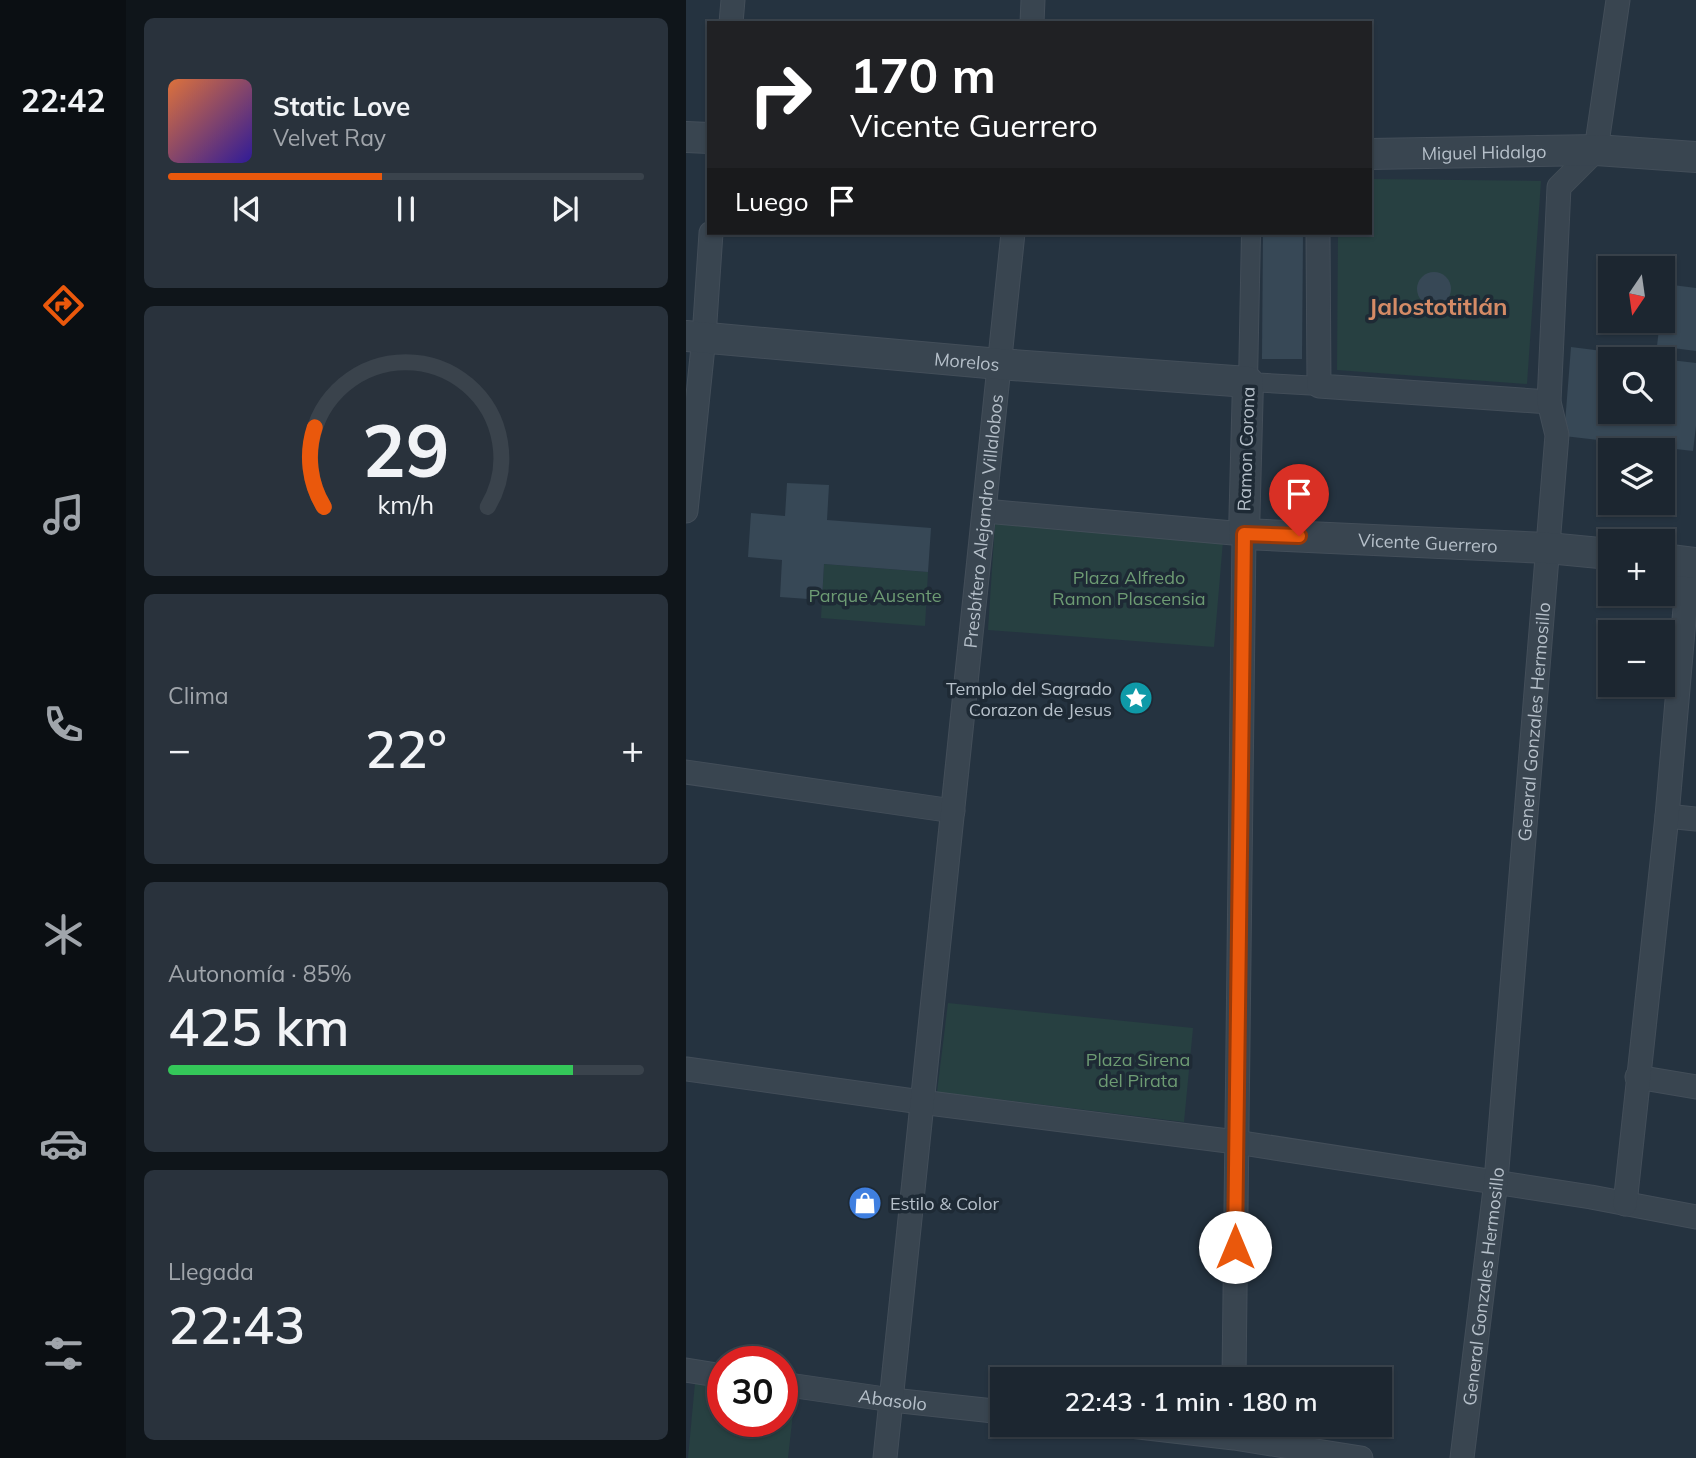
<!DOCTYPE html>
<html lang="es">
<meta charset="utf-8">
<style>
:root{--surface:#1c2630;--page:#29323c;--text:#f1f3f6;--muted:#a0a5ab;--line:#3a434c;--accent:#ea580c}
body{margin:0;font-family:Mulish,sans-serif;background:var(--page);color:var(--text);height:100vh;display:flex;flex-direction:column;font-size:26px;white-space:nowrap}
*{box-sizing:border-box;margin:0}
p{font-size:23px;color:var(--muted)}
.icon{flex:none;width:38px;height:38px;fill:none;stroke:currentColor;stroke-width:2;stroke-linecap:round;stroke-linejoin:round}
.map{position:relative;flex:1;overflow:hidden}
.details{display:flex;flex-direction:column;gap:18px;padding:18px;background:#0f151a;width:560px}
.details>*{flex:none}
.hud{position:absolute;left:21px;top:21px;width:665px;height:214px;border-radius:0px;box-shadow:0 2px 5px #0004,0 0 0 2px var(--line);background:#202124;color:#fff;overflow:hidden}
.needle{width:46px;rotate:193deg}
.controls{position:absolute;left:912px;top:256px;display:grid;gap:14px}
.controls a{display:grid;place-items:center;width:77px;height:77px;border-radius:0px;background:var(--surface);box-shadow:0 2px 5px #0004,0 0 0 2px var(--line);font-size:35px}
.speed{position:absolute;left:21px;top:1346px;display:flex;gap:14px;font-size:35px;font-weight:700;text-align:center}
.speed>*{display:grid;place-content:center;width:91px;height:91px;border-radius:50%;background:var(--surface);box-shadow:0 2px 5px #0004,0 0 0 2px var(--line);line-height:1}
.speed .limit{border:10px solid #d22;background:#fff;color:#111}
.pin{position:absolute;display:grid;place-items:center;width:60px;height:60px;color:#fff;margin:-72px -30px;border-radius:50% 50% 50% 0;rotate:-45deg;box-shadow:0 0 7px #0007}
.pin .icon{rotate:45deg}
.me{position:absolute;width:77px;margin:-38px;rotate:0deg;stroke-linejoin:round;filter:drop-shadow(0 0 5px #0008)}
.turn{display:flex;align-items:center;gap:24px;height:147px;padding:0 28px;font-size:32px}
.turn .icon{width:91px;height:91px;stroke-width:2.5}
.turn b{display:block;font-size:49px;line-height:60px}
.then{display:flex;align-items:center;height:66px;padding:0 28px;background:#0003;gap:14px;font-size:26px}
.big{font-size:52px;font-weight:600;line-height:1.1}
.details .widget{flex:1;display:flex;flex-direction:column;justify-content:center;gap:10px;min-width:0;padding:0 24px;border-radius:10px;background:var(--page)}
.details .dial{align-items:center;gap:0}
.dial svg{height:182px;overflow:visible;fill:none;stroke:var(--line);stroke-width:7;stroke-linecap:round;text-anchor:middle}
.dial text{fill:var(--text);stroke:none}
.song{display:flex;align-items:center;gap:21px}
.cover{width:84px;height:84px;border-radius:10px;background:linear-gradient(135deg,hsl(20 70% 55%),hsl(250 70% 35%))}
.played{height:7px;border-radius:4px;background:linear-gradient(90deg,var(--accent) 45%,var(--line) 45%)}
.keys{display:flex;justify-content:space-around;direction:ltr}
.heat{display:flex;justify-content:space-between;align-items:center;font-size:38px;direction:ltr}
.charge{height:10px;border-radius:5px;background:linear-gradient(90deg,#34c759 85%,var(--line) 0)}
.trip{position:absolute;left:304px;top:1367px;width:402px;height:70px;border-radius:0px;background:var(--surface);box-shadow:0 2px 5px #0004,0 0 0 2px var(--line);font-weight:600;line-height:70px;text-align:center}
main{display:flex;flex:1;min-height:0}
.dock{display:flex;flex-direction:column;width:126px;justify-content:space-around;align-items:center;background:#0b0f13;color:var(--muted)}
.dock .icon{width:49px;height:49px}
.dock .selected{color:var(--accent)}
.dock b{font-size:32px;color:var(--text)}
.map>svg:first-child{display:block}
.green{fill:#274041}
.building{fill:#374856}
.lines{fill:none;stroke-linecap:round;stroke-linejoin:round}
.pedestrian-casing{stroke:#434e59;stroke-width:20}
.minor-casing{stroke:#434e59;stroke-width:25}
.tertiary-casing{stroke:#434e59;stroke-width:32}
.pedestrian{stroke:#394550;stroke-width:18}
.minor{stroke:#394550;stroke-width:23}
.tertiary{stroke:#394550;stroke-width:30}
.route-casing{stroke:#983908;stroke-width:18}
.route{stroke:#ea580c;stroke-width:12}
.labels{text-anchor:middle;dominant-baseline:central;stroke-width:7;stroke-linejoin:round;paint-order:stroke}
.street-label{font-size:18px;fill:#b6c0ca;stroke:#1e2a35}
.park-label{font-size:18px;fill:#6d9b73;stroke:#1e2a35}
.poi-label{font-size:18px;fill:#b6c0ca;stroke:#1e2a35;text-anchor:end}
.district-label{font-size:24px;font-weight:bold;fill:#d58b66;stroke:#1e2a35}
</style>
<main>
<nav class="dock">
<b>22:42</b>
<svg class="icon selected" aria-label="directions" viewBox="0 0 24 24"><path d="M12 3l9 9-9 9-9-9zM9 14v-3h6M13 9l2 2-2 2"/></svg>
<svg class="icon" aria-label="music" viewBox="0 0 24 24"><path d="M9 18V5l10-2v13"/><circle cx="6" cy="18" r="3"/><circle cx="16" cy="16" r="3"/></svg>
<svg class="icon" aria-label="phone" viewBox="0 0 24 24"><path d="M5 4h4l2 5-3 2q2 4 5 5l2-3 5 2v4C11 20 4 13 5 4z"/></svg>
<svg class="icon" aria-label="climate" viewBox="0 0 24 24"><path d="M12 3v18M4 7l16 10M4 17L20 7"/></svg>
<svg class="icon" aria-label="car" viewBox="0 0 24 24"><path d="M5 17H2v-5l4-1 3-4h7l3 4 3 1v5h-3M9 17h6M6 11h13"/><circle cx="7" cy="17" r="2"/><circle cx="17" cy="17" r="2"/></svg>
<svg class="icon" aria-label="filters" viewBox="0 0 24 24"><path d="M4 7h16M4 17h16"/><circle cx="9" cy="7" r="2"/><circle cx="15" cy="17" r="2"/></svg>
</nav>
<section class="details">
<div class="widget">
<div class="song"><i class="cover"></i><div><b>Static Love</b><p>Velvet Ray</p></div></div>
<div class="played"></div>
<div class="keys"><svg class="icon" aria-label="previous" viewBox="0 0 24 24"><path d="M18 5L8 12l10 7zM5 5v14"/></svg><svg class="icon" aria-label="pause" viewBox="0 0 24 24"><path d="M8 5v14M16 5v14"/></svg><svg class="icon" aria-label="next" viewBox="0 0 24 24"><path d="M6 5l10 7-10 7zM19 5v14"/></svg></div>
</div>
<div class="widget dial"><svg viewBox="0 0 100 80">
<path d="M14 69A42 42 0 1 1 86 69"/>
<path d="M14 69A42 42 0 0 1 10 34" stroke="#ea580c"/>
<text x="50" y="56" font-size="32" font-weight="700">29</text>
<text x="50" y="72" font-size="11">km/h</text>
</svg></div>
<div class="widget"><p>Clima</p>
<div class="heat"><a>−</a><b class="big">22°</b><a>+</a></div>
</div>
<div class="widget"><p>Autonomía · 85%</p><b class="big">425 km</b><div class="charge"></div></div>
<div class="widget"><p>Llegada</p><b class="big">22:43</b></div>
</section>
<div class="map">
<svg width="1010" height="1458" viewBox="0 0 1010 1458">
<rect width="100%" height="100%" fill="#253340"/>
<!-- green -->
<g class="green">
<polygon points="684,179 855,181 841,384 651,370 652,233 684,233"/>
<polygon points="309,524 537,541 528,647 302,630"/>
<polygon points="138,564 242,572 239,626 135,618"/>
<polygon points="262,1003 507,1028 498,1122 251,1092"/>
<polygon points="10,1372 37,1376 37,1421 96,1421 96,1384 110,1386 102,1458 2,1458"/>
</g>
<!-- building -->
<g class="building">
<polygon points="577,233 617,233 616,359 576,359"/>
<circle cx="748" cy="289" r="17"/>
<polygon points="979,284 1010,288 1010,351 971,346 974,320 976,320"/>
<polygon points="885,347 964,357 924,359 924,411 976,411 976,359 1010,363 1010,426 1007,451 878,436"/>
<polygon points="101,483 143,485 141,520 245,528 242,572 138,564 136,600 94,597 96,560 62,557 65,513 99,516"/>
</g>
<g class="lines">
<defs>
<polyline id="pedestrian" points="565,233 562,382 633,386"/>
<g id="minor">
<polyline points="45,23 47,0"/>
<polyline points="346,23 347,0"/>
<polyline points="632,233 633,386 863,402"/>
<polyline points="0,511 18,337 25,233"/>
<polyline points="299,511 558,534 548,1379"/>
<polyline points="0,772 267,811"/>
<polyline points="981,816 1010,819"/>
<polyline points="0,1069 235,1102 550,1142 905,1197 1010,1217"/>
<polyline points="951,1077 1010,1087"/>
<polyline points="939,1204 981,816 1003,562"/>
<polyline points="0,1370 37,1376"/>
<path id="s1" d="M96,1384L206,1400L317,1412"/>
<polyline points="427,1424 548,1438 675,1458"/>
<path id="s2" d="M199,1458L327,233"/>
<path id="s3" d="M776,1458L810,1181L871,435L863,402L873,187L910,150L932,0"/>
</g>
<g id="tertiary">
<polyline points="0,137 23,138"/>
<path id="s4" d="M684,154L910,150L1010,157"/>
<path id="s5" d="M0,336L313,364L562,382L558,534L862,548L924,554"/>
<polyline points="976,559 1010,563"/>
</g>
</defs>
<!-- pedestrian casing -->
<use href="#pedestrian" class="pedestrian-casing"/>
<!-- minor casing -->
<use href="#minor" class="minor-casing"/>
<!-- tertiary casing -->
<use href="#tertiary" class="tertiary-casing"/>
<!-- pedestrian -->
<use href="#pedestrian" class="pedestrian"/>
<!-- minor -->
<use href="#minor" class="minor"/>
<!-- tertiary -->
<use href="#tertiary" class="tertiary"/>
</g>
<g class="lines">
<defs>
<polyline id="route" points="549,1247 558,534 613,536"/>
</defs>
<!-- route casing -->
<use href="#route" class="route-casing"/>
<!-- route -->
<use href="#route" class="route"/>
</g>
<!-- icons -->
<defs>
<symbol id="sight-disc" viewBox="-11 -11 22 22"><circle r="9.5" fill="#0f9aa8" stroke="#1e2a35"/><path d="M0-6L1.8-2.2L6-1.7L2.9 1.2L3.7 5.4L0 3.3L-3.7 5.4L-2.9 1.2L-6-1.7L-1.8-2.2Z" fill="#fff"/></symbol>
<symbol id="shop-disc" viewBox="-11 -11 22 22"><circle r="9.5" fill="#3f7fe0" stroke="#1e2a35"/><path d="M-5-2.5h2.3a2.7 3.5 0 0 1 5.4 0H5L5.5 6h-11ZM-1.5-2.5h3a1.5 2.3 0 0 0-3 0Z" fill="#fff"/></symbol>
</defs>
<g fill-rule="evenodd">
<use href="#sight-disc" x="431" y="679" width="38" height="38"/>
<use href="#shop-disc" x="160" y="1184" width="38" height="38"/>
</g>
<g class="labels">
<!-- street labels -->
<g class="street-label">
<text stroke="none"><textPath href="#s4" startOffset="114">Miguel Hidalgo</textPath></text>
<text stroke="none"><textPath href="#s5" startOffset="282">Morelos</textPath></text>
<text transform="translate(560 449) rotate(-88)">Ramon Corona</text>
<text stroke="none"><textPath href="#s2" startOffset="942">Presbítero Alejandro Villalobos</textPath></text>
<text stroke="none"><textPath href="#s5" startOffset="900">Vicente Guerrero</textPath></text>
<text stroke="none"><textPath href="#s3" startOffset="740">General Gonzales Hermosillo</textPath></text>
<text stroke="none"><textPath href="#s3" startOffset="173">General Gonzales Hermosillo</textPath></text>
<text stroke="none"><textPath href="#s1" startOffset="112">Abasolo</textPath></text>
</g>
<!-- park labels -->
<g class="park-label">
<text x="443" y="577">Plaza Alfredo<tspan x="443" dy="21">Ramon Plascensia</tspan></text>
<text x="189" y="595">Parque Ausente</text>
<text x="452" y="1059">Plaza Sirena<tspan x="452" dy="21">del Pirata</tspan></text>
</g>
<!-- poi labels -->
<g class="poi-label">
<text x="426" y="688">Templo del Sagrado<tspan x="426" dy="21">Corazon de Jesus</tspan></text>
<text x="204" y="1203" text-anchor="start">Estilo &amp; Color</text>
</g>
<!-- district labels -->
<g class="district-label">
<text x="752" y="306">Jalostotitlán</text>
</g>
</g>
</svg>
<div class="controls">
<a><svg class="needle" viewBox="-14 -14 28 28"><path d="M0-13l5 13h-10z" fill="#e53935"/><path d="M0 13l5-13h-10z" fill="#a0a5ab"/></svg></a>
<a><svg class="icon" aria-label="search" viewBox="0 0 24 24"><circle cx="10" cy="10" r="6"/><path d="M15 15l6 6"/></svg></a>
<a><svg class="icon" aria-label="layers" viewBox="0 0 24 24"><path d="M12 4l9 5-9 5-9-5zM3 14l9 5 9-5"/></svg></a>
<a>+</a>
<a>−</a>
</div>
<div class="speed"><div class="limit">30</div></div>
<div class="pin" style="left:613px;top:536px;background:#d93025"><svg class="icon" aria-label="arrive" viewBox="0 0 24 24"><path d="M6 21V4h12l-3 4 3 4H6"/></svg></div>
<svg class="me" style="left:549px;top:1247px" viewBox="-20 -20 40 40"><circle r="19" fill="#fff"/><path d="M0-13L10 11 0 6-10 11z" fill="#ea580c"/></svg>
<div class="trip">22:43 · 1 min · 180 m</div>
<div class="hud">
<div class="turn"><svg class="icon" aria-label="right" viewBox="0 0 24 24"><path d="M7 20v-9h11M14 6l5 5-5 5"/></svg><div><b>170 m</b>Vicente Guerrero</div></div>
<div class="then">Luego<svg class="icon" aria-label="arrive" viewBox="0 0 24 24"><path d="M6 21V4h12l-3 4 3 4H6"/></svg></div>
</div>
</div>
</main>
